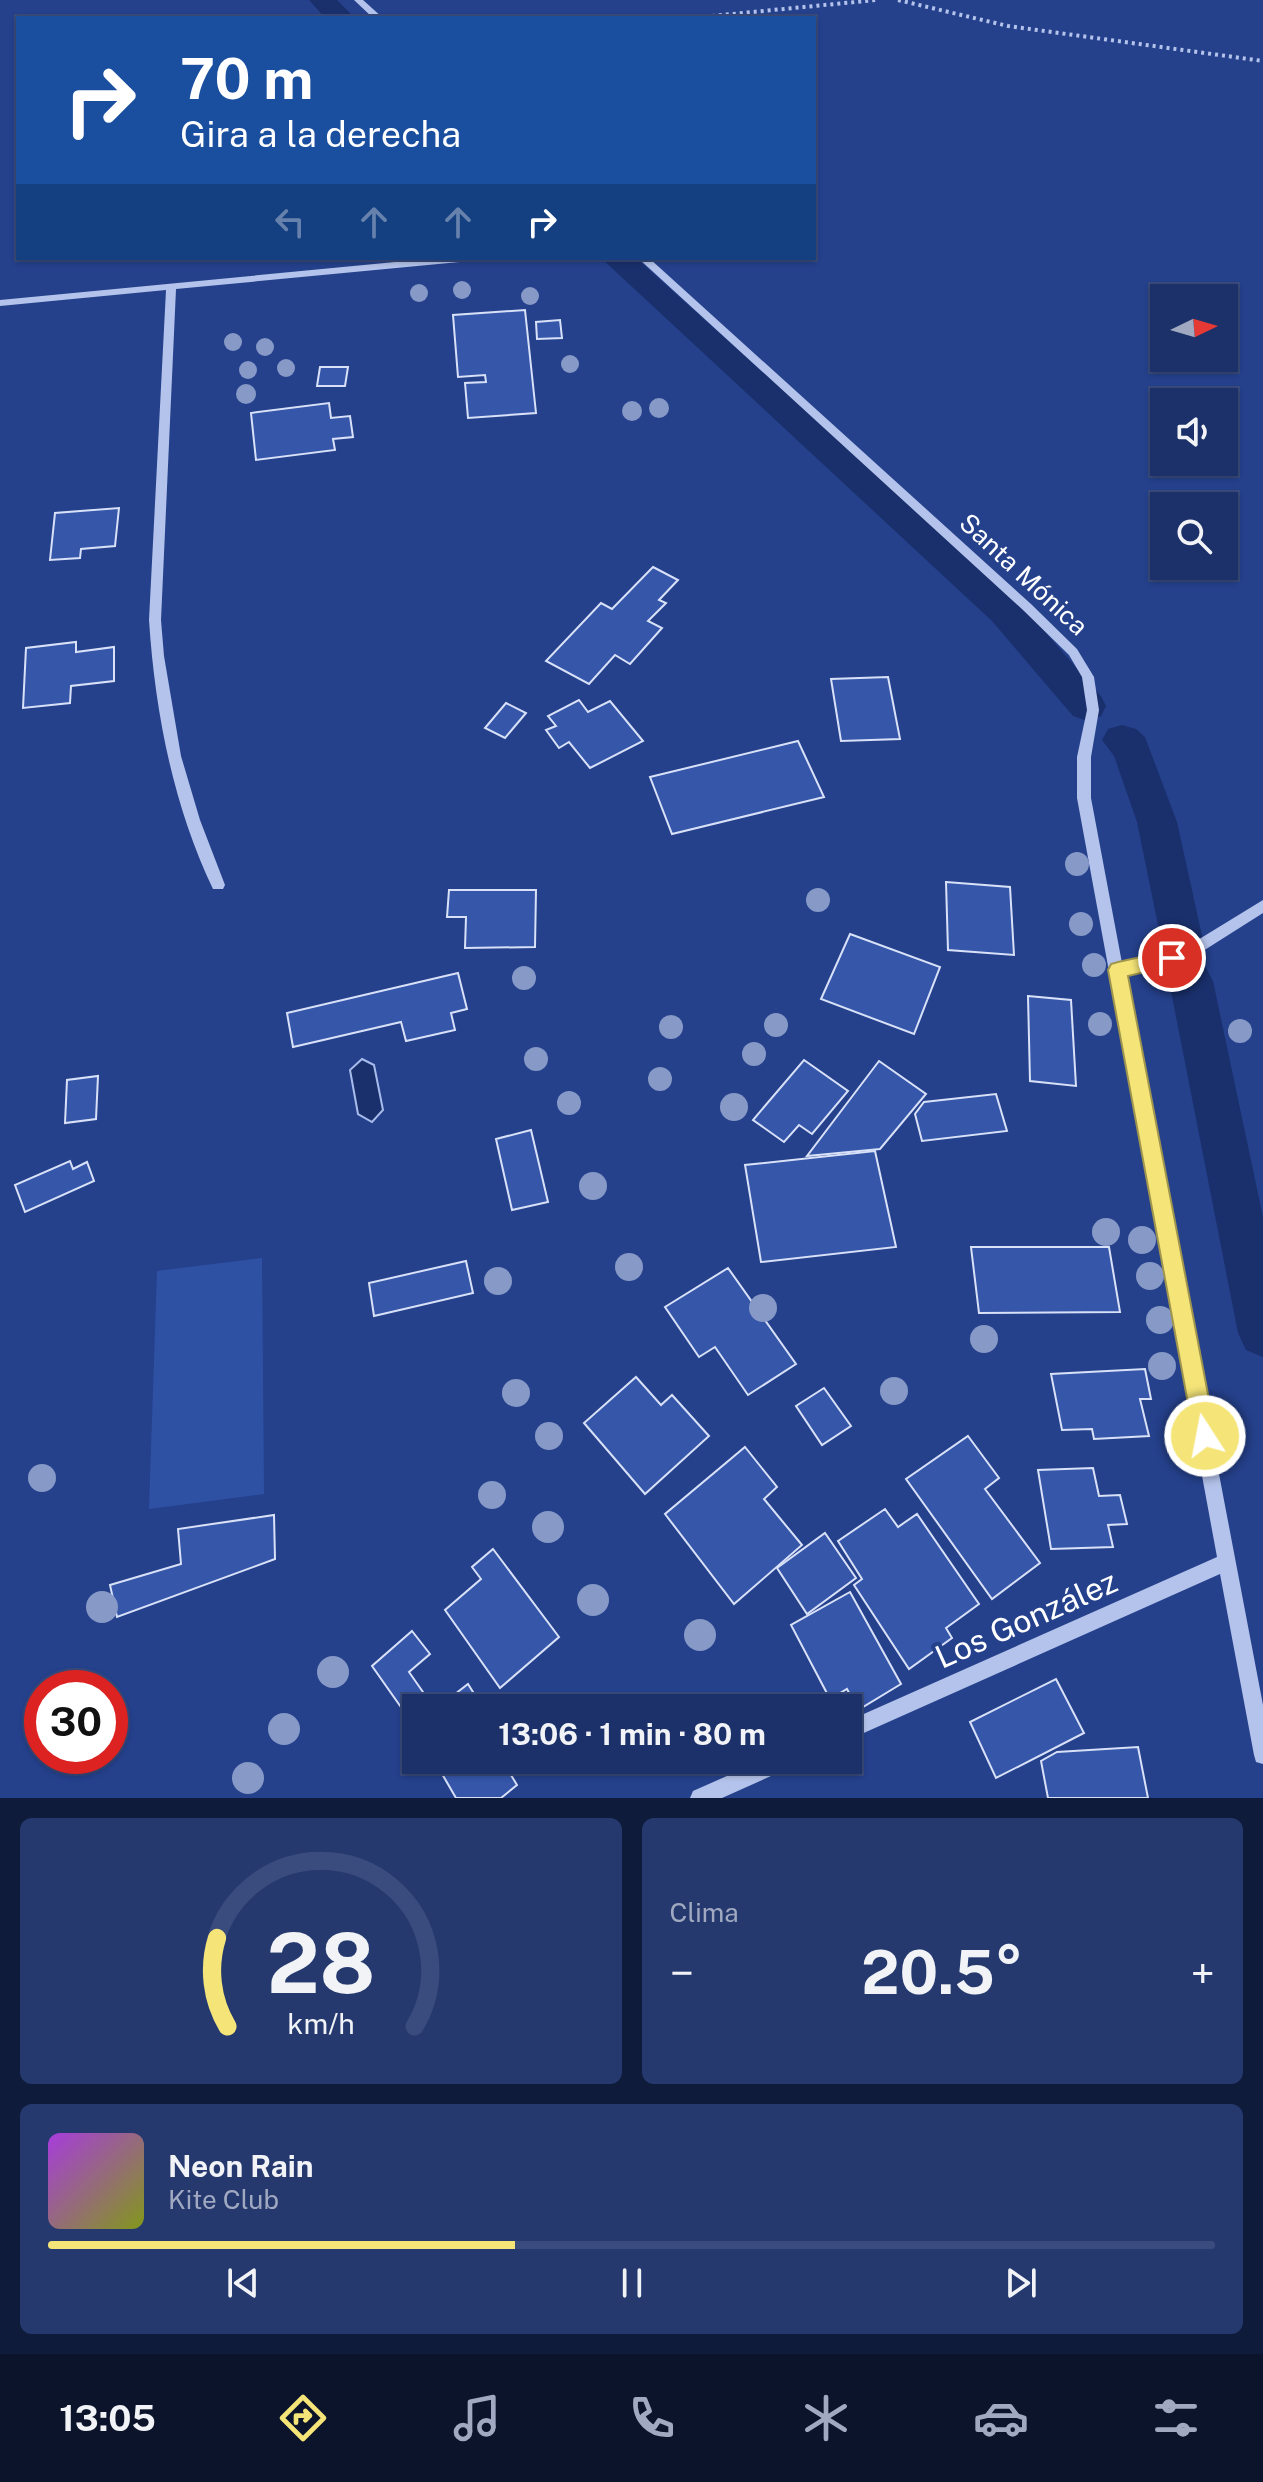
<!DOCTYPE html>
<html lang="es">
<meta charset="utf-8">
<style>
:root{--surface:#1c3169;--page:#25396f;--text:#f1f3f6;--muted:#a0a9c0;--line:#3a4c7d;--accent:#f5e578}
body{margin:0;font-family:"Public Sans",sans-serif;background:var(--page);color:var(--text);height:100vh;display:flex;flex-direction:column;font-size:30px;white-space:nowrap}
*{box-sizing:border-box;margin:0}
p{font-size:26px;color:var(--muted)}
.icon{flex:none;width:44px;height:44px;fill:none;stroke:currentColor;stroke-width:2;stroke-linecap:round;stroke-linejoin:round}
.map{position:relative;height:1798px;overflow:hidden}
.panel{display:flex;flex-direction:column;gap:20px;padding:20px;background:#0f1b3a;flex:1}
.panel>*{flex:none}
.top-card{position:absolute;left:16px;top:16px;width:800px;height:244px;border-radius:0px;box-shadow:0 2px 6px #0004,0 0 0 2px var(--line);background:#1a4fa0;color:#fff;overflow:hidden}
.needle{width:52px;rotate:85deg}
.controls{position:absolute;left:1150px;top:284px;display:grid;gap:16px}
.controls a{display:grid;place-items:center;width:88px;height:88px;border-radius:0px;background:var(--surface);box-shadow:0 2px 6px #0004,0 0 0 2px var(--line);font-size:40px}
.speed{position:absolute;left:24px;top:1670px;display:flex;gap:16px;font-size:40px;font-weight:700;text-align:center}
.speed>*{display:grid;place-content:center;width:104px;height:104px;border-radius:50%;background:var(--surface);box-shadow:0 2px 6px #0004,0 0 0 2px var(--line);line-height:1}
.speed .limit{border:12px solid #d22;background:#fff;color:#111}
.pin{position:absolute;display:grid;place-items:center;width:68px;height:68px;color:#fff;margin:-34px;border:4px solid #fff;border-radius:50%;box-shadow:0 2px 8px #0007}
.me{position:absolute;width:88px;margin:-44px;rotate:349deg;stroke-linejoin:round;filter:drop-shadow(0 0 6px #0008)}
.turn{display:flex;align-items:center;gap:28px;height:168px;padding:0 32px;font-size:36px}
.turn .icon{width:104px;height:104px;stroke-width:2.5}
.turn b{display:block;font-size:56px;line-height:68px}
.lanes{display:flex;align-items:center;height:76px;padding:0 32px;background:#0003;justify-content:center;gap:40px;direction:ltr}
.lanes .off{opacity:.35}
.big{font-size:60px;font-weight:700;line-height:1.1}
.panel .card{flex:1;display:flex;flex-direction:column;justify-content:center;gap:12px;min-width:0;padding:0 28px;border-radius:12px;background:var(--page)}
.panel .dial{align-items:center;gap:0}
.dial svg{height:208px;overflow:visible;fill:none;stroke:var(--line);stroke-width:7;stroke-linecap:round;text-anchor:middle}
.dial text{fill:var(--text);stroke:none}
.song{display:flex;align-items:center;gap:24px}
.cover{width:96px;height:96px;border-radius:12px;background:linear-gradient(135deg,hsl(280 70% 55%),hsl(70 70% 35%))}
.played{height:8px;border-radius:4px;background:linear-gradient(90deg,var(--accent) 40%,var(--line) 40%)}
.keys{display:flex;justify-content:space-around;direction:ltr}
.heat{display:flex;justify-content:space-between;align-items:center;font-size:44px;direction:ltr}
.panel .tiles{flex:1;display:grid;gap:20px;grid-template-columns:1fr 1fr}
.card:last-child{grid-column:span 2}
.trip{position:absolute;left:402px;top:1694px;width:460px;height:80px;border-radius:0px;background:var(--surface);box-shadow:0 2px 6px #0004,0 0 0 2px var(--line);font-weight:700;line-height:80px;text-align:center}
.dock{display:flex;height:128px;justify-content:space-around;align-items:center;background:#0b142a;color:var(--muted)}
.dock .icon{width:56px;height:56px}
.dock .active{color:var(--accent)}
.dock b{font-size:36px;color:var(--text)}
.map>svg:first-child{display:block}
.green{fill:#2f51a4}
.water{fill:#1a306c;stroke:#a8bceb;stroke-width:2}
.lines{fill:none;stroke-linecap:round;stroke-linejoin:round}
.canal{fill:#1a306c;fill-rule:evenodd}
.building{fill:#3556a9;stroke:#d8e1f8;stroke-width:2}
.path{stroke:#b4c3eb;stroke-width:4;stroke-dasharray:3 4;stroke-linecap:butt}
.minor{fill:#b4c3eb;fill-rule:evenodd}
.tree{fill:#8799c7}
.route{fill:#f5e578;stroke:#9f954e;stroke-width:2}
.labels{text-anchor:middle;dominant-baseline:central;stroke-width:8;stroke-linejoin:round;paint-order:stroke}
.street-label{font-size:26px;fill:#fff;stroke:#25418c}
.near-street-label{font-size:32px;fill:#fff;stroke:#25418c}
</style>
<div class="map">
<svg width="1263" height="1798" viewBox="0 0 1263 1798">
<rect width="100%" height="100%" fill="#25418c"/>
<!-- green -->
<polygon class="green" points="262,1258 264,1494 149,1509 157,1271"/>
<!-- water -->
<polygon class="water" points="362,1059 374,1065 383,1110 372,1122 358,1114 350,1070"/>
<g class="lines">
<!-- canal -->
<g class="canal">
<polygon points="309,0 337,0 355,18 325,18"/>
<polygon points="601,258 636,258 1018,601 1101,696 1106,706 1101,716 1087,721 1073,716 992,621"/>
<polygon points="1122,725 1136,729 1145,737 1177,822 1203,940 1197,953 1182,958 1167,953 1161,940 1137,822 1114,756 1102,740 1108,729"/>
<polygon points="1191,962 1206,968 1213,981 1263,1217 1263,1357 1246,1350 1238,1333 1169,981 1176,968"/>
</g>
</g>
<!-- building -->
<g class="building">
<polygon points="525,310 536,413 468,418 465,383 486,382 485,375 458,377 453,315"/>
<polygon points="560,320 562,338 537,339 536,322"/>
<polygon points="320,367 348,367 345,386 317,386"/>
<polygon points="329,403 331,418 350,416 353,437 333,439 335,450 256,460 251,413"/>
<polygon points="119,508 115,546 81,549 80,558 50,560 55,513"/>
<polygon points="653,567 678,580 659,600 666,603 648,621 662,628 630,664 615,655 589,684 546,661 601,603 612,609"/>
<polygon points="76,642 76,652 114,647 114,681 71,686 70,703 23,708 26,648"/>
<polygon points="888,677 900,739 841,741 831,679"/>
<polygon points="579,700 588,712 610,701 643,741 590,768 569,742 559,748 546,730 556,726 548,716"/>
<polygon points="506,703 526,713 505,738 485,728"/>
<polygon points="798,741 824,797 672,834 650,777"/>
<polygon points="946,882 1010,887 1014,955 948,950"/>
<polygon points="449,890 536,890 535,947 465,948 466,917 447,917"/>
<polygon points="850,934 940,967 914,1034 821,999"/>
<polygon points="458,973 467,1009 451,1013 455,1030 406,1041 401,1022 293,1047 287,1013"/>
<polygon points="1028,996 1071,1000 1076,1086 1030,1081"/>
<polygon points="804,1060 848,1091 812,1134 799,1125 784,1142 753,1120"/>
<polygon points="879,1061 926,1094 880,1149 807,1156"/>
<polygon points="98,1076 96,1119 65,1123 67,1080"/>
<polygon points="996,1094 1007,1131 922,1141 915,1114 924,1102"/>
<polygon points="531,1130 548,1202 512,1210 496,1139"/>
<polygon points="875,1151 896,1247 761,1262 745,1165"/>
<polygon points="70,1161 73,1169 87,1162 94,1181 25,1212 15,1185"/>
<polygon points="971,1247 1109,1247 1120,1312 979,1313"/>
<polygon points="466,1261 473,1293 374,1316 369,1283"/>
<polygon points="728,1268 796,1364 748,1395 715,1347 699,1357 665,1307"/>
<polygon points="1145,1369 1151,1399 1140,1399 1149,1436 1094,1439 1092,1429 1062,1430 1051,1374"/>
<polygon points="636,1377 661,1405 672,1395 709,1436 645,1494 584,1423"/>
<polygon points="824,1388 851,1426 822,1445 796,1406"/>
<polygon points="968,1436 999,1478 985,1489 1040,1563 992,1599 906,1479"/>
<polygon points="745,1447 777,1487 764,1499 802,1545 734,1604 665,1514"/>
<polygon points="1093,1468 1099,1496 1120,1495 1127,1524 1108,1525 1113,1547 1051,1549 1038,1470"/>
<polygon points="885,1509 898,1527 917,1514 979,1604 946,1628 952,1638 909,1669 854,1585 862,1579 838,1541"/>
<polygon points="274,1515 275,1559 117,1617 110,1585 181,1564 178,1529"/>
<polygon points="825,1533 856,1578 807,1614 777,1568"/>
<polygon points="493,1549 559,1637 500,1688 445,1610 481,1579 472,1567"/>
<polygon points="850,1592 901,1684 858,1710 847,1689 830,1699 791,1625"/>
<polygon points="412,1631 430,1654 409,1672 423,1692 403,1710 372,1666"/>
<polygon points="1056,1679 1084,1733 996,1778 970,1722"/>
<polygon points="468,1684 483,1708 437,1708"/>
<polygon points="1138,1747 1148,1798 1048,1798 1041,1761 1057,1752"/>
<polygon points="434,1760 502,1760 517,1785 501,1798 456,1798"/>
</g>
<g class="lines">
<!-- path -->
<g class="path">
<polyline points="898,0 1008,26 1263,61"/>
<polyline points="691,18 876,0"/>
</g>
<!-- minor -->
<g class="minor">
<polygon points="354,0 363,0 383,18 373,18"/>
<path d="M437,258H475L470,261L176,289L161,620L164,656L181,756L200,820L225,885L223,889H213C173,805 155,712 149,620L166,290L0,306V300Z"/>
<polygon points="638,258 649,258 1031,604 1077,649 1094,677 1099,710 1091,757 1091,798 1122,963 1183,949 1263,900 1263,913 1192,958 1124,975 1263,1705 1263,1764 1256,1762 1254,1755 1220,1574 848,1740 848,1721 1217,1557 1077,798 1077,757 1087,710 1082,677 1069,655 1023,610"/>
<polygon points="763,1760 793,1760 791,1767 722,1798 690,1798 693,1791"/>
</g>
</g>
<!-- trees -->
<g class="tree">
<circle cx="462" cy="290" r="9"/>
<circle cx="419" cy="293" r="9"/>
<circle cx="530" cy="296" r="9"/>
<circle cx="233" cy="342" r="9"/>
<circle cx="265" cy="347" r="9"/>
<circle cx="570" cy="364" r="9"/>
<circle cx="286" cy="368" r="9"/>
<circle cx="248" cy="370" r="9"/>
<circle cx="246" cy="394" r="10"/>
<circle cx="659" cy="408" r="10"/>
<circle cx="632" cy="411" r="10"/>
<circle cx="1077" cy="864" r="12"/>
<circle cx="818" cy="900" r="12"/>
<circle cx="1081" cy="924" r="12"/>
<circle cx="1094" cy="965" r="12"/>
<circle cx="524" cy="978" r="12"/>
<circle cx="1100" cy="1024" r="12"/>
<circle cx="776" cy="1025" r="12"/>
<circle cx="671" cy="1027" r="12"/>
<circle cx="1240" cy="1031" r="12"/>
<circle cx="754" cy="1054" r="12"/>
<circle cx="536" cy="1059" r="12"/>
<circle cx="660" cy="1079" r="12"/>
<circle cx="569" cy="1103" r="12"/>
<circle cx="734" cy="1107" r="14"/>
<circle cx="593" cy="1186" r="14"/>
<circle cx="1106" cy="1232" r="14"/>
<circle cx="1142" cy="1240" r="14"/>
<circle cx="629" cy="1267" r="14"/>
<circle cx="1150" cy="1276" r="14"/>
<circle cx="498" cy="1281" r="14"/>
<circle cx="763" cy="1308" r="14"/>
<circle cx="1160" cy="1320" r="14"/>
<circle cx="984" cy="1339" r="14"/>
<circle cx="1162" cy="1366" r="14"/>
<circle cx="894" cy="1391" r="14"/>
<circle cx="516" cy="1393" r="14"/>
<circle cx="549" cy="1436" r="14"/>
<circle cx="42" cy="1478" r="14"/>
<circle cx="492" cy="1495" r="14"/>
<circle cx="548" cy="1527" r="16"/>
<circle cx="593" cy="1600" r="16"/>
<circle cx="102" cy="1607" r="16"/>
<circle cx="700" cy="1635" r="16"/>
<circle cx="333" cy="1672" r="16"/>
<circle cx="284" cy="1729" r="16"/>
<circle cx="248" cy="1778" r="16"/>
</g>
<!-- route -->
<polygon class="route" points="1172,950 1178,953 1181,958 1178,964 1128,976 1216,1436 1212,1444 1205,1447 1197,1444 1194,1436 1108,970 1111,964 1118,962"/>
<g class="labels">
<!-- street labels -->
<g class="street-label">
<text transform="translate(1024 574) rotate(43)">Santa Mónica</text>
</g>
<!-- near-street labels -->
<g class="near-street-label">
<text transform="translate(1026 1619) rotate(-24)">Los González</text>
</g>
</g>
</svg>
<div class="controls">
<a><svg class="needle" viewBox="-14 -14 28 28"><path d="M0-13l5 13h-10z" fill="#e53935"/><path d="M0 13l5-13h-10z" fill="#a0a9c0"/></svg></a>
<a><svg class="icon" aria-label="sound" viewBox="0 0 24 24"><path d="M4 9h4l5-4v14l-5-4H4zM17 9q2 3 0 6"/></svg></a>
<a><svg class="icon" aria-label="search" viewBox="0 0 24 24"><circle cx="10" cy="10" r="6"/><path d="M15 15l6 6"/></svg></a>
</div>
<div class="speed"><div class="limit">30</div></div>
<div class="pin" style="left:1172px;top:958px;background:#d93025"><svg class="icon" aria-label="arrive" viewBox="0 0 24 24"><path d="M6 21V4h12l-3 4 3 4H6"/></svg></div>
<svg class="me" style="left:1205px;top:1436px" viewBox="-20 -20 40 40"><circle r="17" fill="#f5e578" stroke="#fff" stroke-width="3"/><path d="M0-11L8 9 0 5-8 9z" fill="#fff"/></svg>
<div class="trip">13:06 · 1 min · 80 m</div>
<div class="top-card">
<div class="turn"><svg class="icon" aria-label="right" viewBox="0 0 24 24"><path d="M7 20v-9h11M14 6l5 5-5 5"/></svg><div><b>70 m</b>Gira a la derecha</div></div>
<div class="lanes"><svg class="icon off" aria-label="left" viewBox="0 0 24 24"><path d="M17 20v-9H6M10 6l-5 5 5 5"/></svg><svg class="icon off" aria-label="ahead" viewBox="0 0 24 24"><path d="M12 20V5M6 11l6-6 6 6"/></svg><svg class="icon off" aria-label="ahead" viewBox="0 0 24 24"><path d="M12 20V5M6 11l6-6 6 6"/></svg><svg class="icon" aria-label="right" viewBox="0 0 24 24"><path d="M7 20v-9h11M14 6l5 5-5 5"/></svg></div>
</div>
</div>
<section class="panel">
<div class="tiles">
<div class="card dial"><svg viewBox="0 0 100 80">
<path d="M14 69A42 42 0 1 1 86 69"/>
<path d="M14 69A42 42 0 0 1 10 35" stroke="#f5e578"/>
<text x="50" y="56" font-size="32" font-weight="700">28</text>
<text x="50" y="72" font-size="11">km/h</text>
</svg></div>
<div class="card"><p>Clima</p>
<div class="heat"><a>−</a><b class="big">20.5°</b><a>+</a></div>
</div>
<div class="card">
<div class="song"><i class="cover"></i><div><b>Neon Rain</b><p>Kite Club</p></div></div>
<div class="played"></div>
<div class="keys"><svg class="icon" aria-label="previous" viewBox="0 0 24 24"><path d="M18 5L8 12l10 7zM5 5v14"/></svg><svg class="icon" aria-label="pause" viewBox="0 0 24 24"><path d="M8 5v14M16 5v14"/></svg><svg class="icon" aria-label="next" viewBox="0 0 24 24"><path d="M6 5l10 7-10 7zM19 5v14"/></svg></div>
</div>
</div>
</section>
<nav class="dock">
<b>13:05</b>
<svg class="icon active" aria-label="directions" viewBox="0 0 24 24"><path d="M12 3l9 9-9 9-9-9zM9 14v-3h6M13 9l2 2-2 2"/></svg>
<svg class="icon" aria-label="music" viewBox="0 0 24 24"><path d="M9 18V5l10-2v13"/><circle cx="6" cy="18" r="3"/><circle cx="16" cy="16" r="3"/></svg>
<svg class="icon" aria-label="phone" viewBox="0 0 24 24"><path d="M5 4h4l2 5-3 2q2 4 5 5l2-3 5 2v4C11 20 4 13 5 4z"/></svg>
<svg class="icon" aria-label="climate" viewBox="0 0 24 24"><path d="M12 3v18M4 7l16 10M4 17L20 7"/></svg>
<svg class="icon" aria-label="car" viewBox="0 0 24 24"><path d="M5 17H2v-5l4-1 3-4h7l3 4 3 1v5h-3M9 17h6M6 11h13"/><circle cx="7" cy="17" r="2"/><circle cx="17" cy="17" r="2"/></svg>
<svg class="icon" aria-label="filters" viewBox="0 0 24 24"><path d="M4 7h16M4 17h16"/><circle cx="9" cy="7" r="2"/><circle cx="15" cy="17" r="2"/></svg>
</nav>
